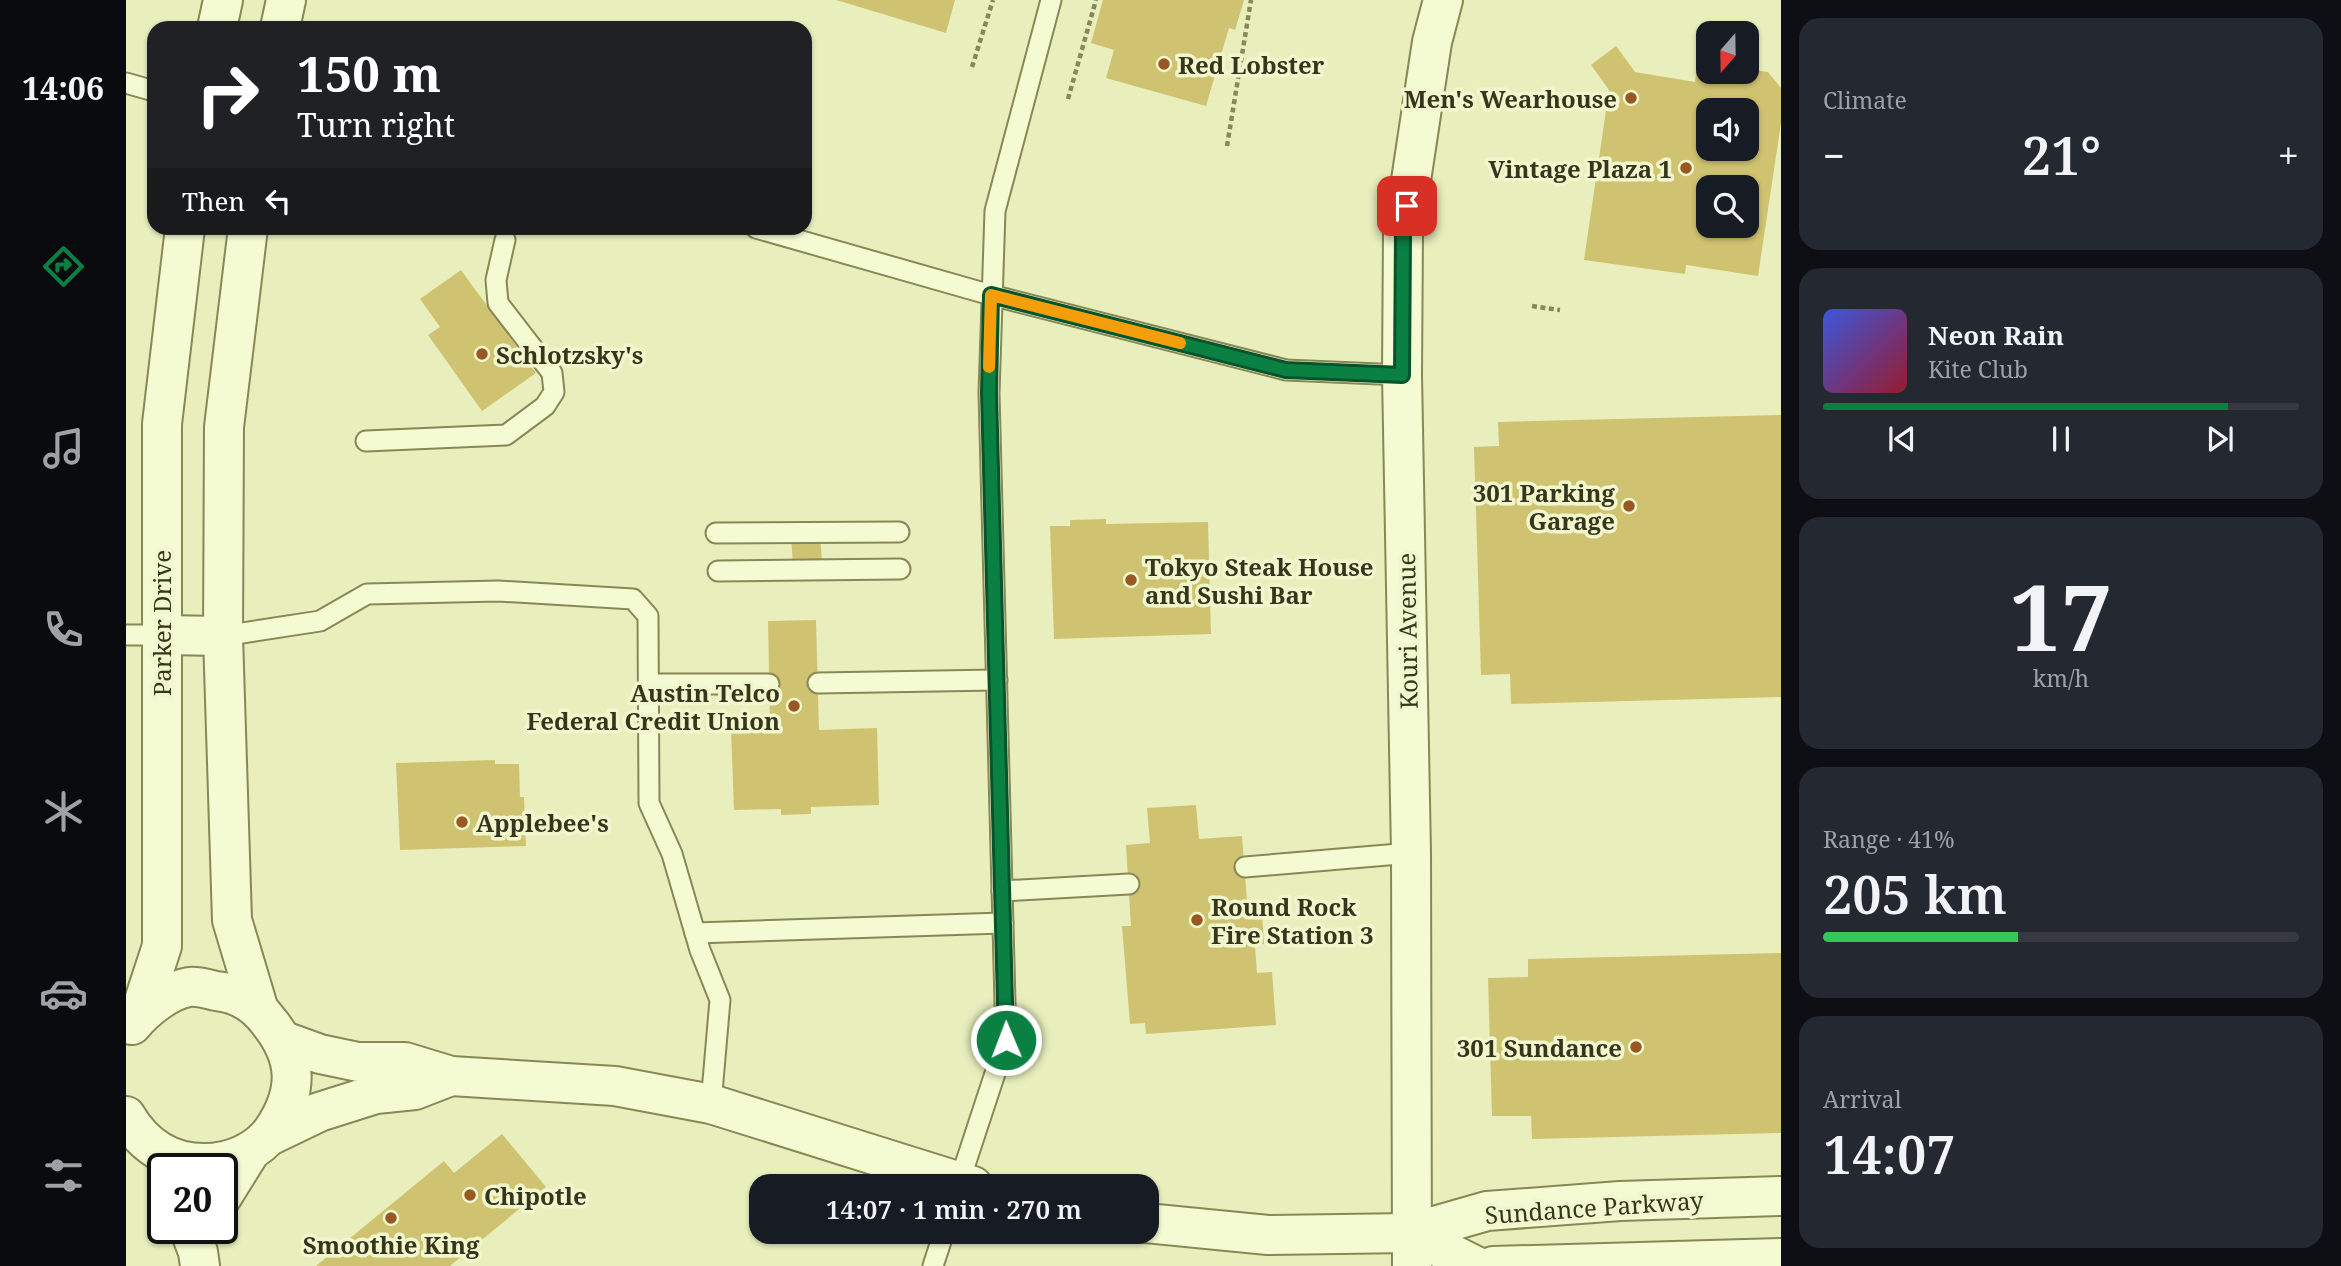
<!DOCTYPE html>
<meta charset="utf-8">
<style>
:root{--surface:#171b24;--page:#242831;--text:#f1f3f6;--muted:#9ea1a6;--line:#363941;--accent:#0b8043}
body{margin:0;font-family:"Noto Serif",serif;background:var(--page);color:var(--text);height:100vh;display:flex;flex-direction:column;font-size:26px;white-space:nowrap}
*{box-sizing:border-box;margin:0}
p{font-size:23px;color:var(--muted)}
.icon{flex:none;width:38px;height:38px;fill:none;stroke:currentColor;stroke-width:2;stroke-linecap:round;stroke-linejoin:round}
.map{position:relative;flex:1;overflow:hidden}
.details{display:flex;flex-direction:column;gap:18px;padding:18px;background:#0d0f14;width:560px}
.details>*{flex:none}
.hud{position:absolute;left:21px;top:21px;width:665px;height:214px;border-radius:21px;box-shadow:0 2px 5px #0004;background:#202124;color:#fff;overflow:hidden}
.needle{width:46px;rotate:200deg}
.buttons{position:absolute;left:1570px;top:21px;display:grid;gap:14px}
.buttons a{display:grid;place-items:center;width:63px;height:63px;border-radius:14px;background:var(--surface);box-shadow:0 2px 5px #0004;font-size:35px}
.speed{position:absolute;left:21px;top:1153px;display:flex;gap:14px;font-size:35px;font-weight:700;text-align:center}
.speed>*{display:grid;place-content:center;width:91px;height:91px;border-radius:50%;background:var(--surface);box-shadow:0 2px 5px #0004;line-height:1}
.speed .limit{border:4px solid #111;border-radius:10px;background:#fff;color:#111}
.pin{position:absolute;display:grid;place-items:center;width:60px;height:60px;color:#fff;margin:-30px;border-radius:14px;box-shadow:0 4px 10px #0006}
.me{position:absolute;width:77px;margin:-38px;rotate:359deg;stroke-linejoin:round;filter:drop-shadow(0 0 5px #0008)}
.turn{display:flex;align-items:center;gap:24px;height:147px;padding:0 35px;font-size:32px}
.turn .icon{width:91px;height:91px;stroke-width:2.5}
.turn b{display:block;font-size:49px;line-height:60px}
.then{display:flex;align-items:center;height:66px;padding:0 35px;background:#0003;gap:14px;font-size:26px}
.big{font-size:52px;font-weight:600;line-height:1.1}
.details .widget{flex:1;display:flex;flex-direction:column;justify-content:center;gap:10px;min-width:0;padding:0 24px;border-radius:21px;background:var(--page)}
.details .dial{align-items:center;gap:0}
.dial b{font-size:91px;line-height:1}
.song{display:flex;align-items:center;gap:21px}
.cover{width:84px;height:84px;border-radius:10px;background:linear-gradient(135deg,hsl(230 70% 55%),hsl(350 70% 35%))}
.played{height:7px;border-radius:4px;background:linear-gradient(90deg,var(--accent) 85%,var(--line) 85%)}
.keys{display:flex;justify-content:space-around;direction:ltr}
.heat{display:flex;justify-content:space-between;align-items:center;font-size:38px;direction:ltr}
.charge{height:10px;border-radius:5px;background:linear-gradient(90deg,#34c759 41%,var(--line) 0)}
.trip{position:absolute;left:623px;top:1174px;width:410px;height:70px;border-radius:21px;background:var(--surface);box-shadow:0 2px 5px #0004;font-weight:600;line-height:70px;text-align:center}
main{display:flex;flex:1;min-height:0}
.tabs{display:flex;flex-direction:column;width:126px;justify-content:space-around;align-items:center;background:#090b0e;color:var(--muted)}
.tabs .icon{width:49px;height:49px}
.tabs .active{color:var(--accent)}
.tabs b{font-size:32px;color:var(--text)}
.map>svg:first-child{display:block}
.building{fill:#cfc371;fill-rule:evenodd}
.lines{fill:none;stroke-linecap:round;stroke-linejoin:round}
.lane-casing{stroke:#888756;stroke-width:23}
.street-casing{stroke:#888756;stroke-width:42}
.path{stroke:#888756;stroke-width:4.5;stroke-dasharray:5 3.5;stroke-linecap:butt}
.lane{stroke:#f4fad1;stroke-width:19}
.street{stroke:#f4fad1;stroke-width:38}
.route-casing{stroke:#07532c;stroke-width:18}
.route{stroke:#0b8043;stroke-width:12}
.slow{stroke:#f59e0b;stroke-width:12}
.poi-dot{fill:#995823;stroke:#f0f7cd;stroke-width:2.5}
.labels{text-anchor:middle;dominant-baseline:central;stroke-width:7;stroke-linejoin:round;paint-order:stroke}
.poi-label{font-size:24px;font-weight:bold;fill:#37351b;stroke:#f0f7cd;text-anchor:start}
.street-label{font-size:24px;fill:#37351b;stroke:#f0f7cd}
</style>
<main>
<nav class="tabs">
<b>14:06</b>
<svg class="icon active" aria-label="directions" viewBox="0 0 24 24"><path d="M12 3l9 9-9 9-9-9zM9 14v-3h6M13 9l2 2-2 2"/></svg>
<svg class="icon" aria-label="music" viewBox="0 0 24 24"><path d="M9 18V5l10-2v13"/><circle cx="6" cy="18" r="3"/><circle cx="16" cy="16" r="3"/></svg>
<svg class="icon" aria-label="phone" viewBox="0 0 24 24"><path d="M5 4h4l2 5-3 2q2 4 5 5l2-3 5 2v4C11 20 4 13 5 4z"/></svg>
<svg class="icon" aria-label="climate" viewBox="0 0 24 24"><path d="M12 3v18M4 7l16 10M4 17L20 7"/></svg>
<svg class="icon" aria-label="car" viewBox="0 0 24 24"><path d="M5 17H2v-5l4-1 3-4h7l3 4 3 1v5h-3M9 17h6M6 11h13"/><circle cx="7" cy="17" r="2"/><circle cx="17" cy="17" r="2"/></svg>
<svg class="icon" aria-label="filters" viewBox="0 0 24 24"><path d="M4 7h16M4 17h16"/><circle cx="9" cy="7" r="2"/><circle cx="15" cy="17" r="2"/></svg>
</nav>
<div class="map">
<svg width="1655" height="1266" viewBox="0 0 1655 1266">
<rect width="100%" height="100%" fill="#e8efbd"/>
<!-- building -->
<g class="building">
<polygon points="710,0 829,0 820,33"/>
<polygon points="977,0 1118,0 1109,30 1103,28 1080,106 980,78 988,50 965,43"/>
<path d="M1490,46L1509,72L1569,82L1572,61L1582,63V72H1620V69L1642,72L1655,88V123L1632,276L1560,265L1559,274L1458,260L1483,90L1465,65ZM1582,110H1620V149H1582ZM1582,187H1620V226H1582Z"/>
<polygon points="335,270 410,373 356,411 302,335 314,327 294,299"/>
<polygon points="1655,415 1655,697 1385,704 1384,674 1355,675 1348,447 1373,446 1372,422"/>
<polygon points="980,519 980,524 1082,522 1085,634 928,639 924,526 944,526 944,520"/>
<polygon points="694,534 696,563 667,565 665,536"/>
<polygon points="690,620 693,730 751,728 753,805 685,807 685,814 655,815 655,809 608,810 605,729 644,729 642,621"/>
<polygon points="369,760 369,764 393,764 394,797 398,797 400,846 274,850 270,763"/>
<polygon points="1070,805 1073,839 1116,836 1122,914 1136,913 1138,944 1129,945 1131,973 1146,972 1150,1025 1020,1034 1019,1023 1004,1024 996,926 1005,926 1000,845 1024,843 1021,808"/>
<polygon points="1655,953 1655,1133 1406,1139 1405,1116 1366,1116 1362,978 1402,977 1402,959"/>
<polygon points="376,1134 420,1187 324,1266 190,1266 318,1161 328,1173"/>
</g>
<g class="lines">
<defs>
<g id="lane">
<polyline points="0,83 28,91"/>
<polyline points="630,228 865,295 1160,370 1276,375"/>
<polyline points="240,441 380,435 419,406 428,392 426,373 372,303 370,280 379,240"/>
<polyline points="590,533 773,532"/>
<polyline points="592,571 774,569"/>
<polyline points="0,635 35,635"/>
<polyline points="97,636 194,621 241,594 372,591 507,599 522,616 523,803 546,854 574,950 594,1000 585,1104"/>
<polyline points="692,683 871,680"/>
<polyline points="524,684 643,684"/>
<polyline points="1119,867 1285,853"/>
<polyline points="876,891 1003,884"/>
<polyline points="569,933 877,923"/>
<polyline points="832,1186 880,1040 863,393 869,211 925,0"/>
<polyline points="807,1266 818,1232"/>
</g>
<g id="street">
<polyline points="91,28 97,0"/>
<polyline points="154,28 160,0"/>
<polyline points="122,228 98,427 97,636 106,920 132,1007"/>
<polyline points="35,635 97,636"/>
<polyline points="13,1016 36,946 36,424 59,228"/>
<polyline points="158,1041 194,1054 232,1062 279,1062 325,1076 489,1086 585,1104 847,1186"/>
<path d="M0,1116C17,1145 44,1163 78,1163C104,1163 132,1152 147,1130C173,1091 172,1058 143,1022C130,1004 112,993 90,991C82,989 71,986 63,987C43,990 19,1009 6,1025"/>
<polyline points="143,1136 193,1112 250,1094 289,1090 325,1076"/>
<polyline points="96,1197 124,1152"/>
<polyline points="1020,1223 1142,1235 1284,1233 1361,1211 1494,1201 1655,1196"/>
<polyline points="63,1228 72,1252 74,1266"/>
<polyline points="1284,1233 1350,1266"/>
<polyline points="1286,1266 1285,853 1276,375 1277,233 1306,42 1317,0"/>
<polyline points="1367,1266 1655,1258"/>
</g>
</defs>
<!-- lane casing -->
<use href="#lane" class="lane-casing"/>
<!-- street casing -->
<use href="#street" class="street-casing"/>
<!-- path -->
<g class="path">
<polyline points="846,67 867,0"/>
<polyline points="942,99 970,0"/>
<polyline points="1101,146 1125,0"/>
<polyline points="1406,306 1434,310"/>
</g>
<!-- lane -->
<use href="#lane" class="lane"/>
<!-- street -->
<use href="#street" class="street"/>
</g>
<g class="lines">
<defs>
<polyline id="route" points="880,1040 863,393 865,295 1160,370 1276,375 1277,233 1281,206"/>
</defs>
<!-- route casing -->
<use href="#route" class="route-casing"/>
<!-- route -->
<use href="#route" class="route"/>
<!-- slow -->
<polyline class="slow" points="863,367 865,295 1054,343"/>
</g>
<!-- markers -->
<g class="poi-dot">
<circle cx="1038" cy="64" r="7"/>
<circle cx="1505" cy="98" r="7"/>
<circle cx="1560" cy="168" r="7"/>
<circle cx="356" cy="354" r="7"/>
<circle cx="1503" cy="506" r="7"/>
<circle cx="1005" cy="580" r="7"/>
<circle cx="668" cy="706" r="7"/>
<circle cx="336" cy="822" r="7"/>
<circle cx="1071" cy="920" r="7"/>
<circle cx="1510" cy="1047" r="7"/>
<circle cx="344" cy="1195" r="7"/>
<circle cx="265" cy="1218" r="7"/>
</g>
<g class="labels">
<!-- poi labels -->
<g class="poi-label">
<text x="1052" y="64">Red Lobster</text>
<text x="1491" y="98" text-anchor="end">Men's Wearhouse</text>
<text x="1546" y="168" text-anchor="end">Vintage Plaza 1</text>
<text x="370" y="354">Schlotzsky's</text>
<text x="1489" y="492" text-anchor="end">301 Parking<tspan x="1489" dy="28">Garage</tspan></text>
<text x="1019" y="566">Tokyo Steak House<tspan x="1019" dy="28">and Sushi Bar</tspan></text>
<text x="654" y="692" text-anchor="end">Austin Telco<tspan x="654" dy="28">Federal Credit Union</tspan></text>
<text x="350" y="822">Applebee's</text>
<text x="1085" y="906">Round Rock<tspan x="1085" dy="28">Fire Station 3</tspan></text>
<text x="1496" y="1047" text-anchor="end">301 Sundance</text>
<text x="358" y="1195">Chipotle</text>
<text x="265" y="1244" text-anchor="middle">Smoothie King</text>
</g>
<!-- street labels -->
<g class="street-label">
<text transform="translate(35 623) rotate(-90)">Parker Drive</text>
<text transform="translate(1281 631) rotate(-91)">Kouri Avenue</text>
<text transform="translate(1468 1207) rotate(-4)">Sundance Parkway</text>
</g>
</g>
</svg>
<div class="buttons">
<a><svg class="needle" viewBox="-14 -14 28 28"><path d="M0-13l5 13h-10z" fill="#e53935"/><path d="M0 13l5-13h-10z" fill="#9ea1a6"/></svg></a>
<a><svg class="icon" aria-label="sound" viewBox="0 0 24 24"><path d="M4 9h4l5-4v14l-5-4H4zM17 9q2 3 0 6"/></svg></a>
<a><svg class="icon" aria-label="search" viewBox="0 0 24 24"><circle cx="10" cy="10" r="6"/><path d="M15 15l6 6"/></svg></a>
</div>
<div class="speed"><div class="limit">20</div></div>
<div class="pin" style="left:1281px;top:206px;background:#d93025"><svg class="icon" aria-label="arrive" viewBox="0 0 24 24"><path d="M6 21V4h12l-3 4 3 4H6"/></svg></div>
<svg class="me" style="left:880px;top:1040px" viewBox="-20 -20 40 40"><circle r="17" fill="#0b8043" stroke="#fff" stroke-width="3"/><path d="M0-11L8 9 0 5-8 9z" fill="#fff"/></svg>
<div class="trip">14:07 · 1 min · 270 m</div>
<div class="hud">
<div class="turn"><svg class="icon" aria-label="right" viewBox="0 0 24 24"><path d="M7 20v-9h11M14 6l5 5-5 5"/></svg><div><b>150 m</b>Turn right</div></div>
<div class="then">Then<svg class="icon" aria-label="left" viewBox="0 0 24 24"><path d="M17 20v-9H6M10 6l-5 5 5 5"/></svg></div>
</div>
</div>
<section class="details">
<div class="widget"><p>Climate</p>
<div class="heat"><a>−</a><b class="big">21°</b><a>+</a></div>
</div>
<div class="widget">
<div class="song"><i class="cover"></i><div><b>Neon Rain</b><p>Kite Club</p></div></div>
<div class="played"></div>
<div class="keys"><svg class="icon" aria-label="previous" viewBox="0 0 24 24"><path d="M18 5L8 12l10 7zM5 5v14"/></svg><svg class="icon" aria-label="pause" viewBox="0 0 24 24"><path d="M8 5v14M16 5v14"/></svg><svg class="icon" aria-label="next" viewBox="0 0 24 24"><path d="M6 5l10 7-10 7zM19 5v14"/></svg></div>
</div>
<div class="widget dial"><b>17</b><p>km/h</p></div>
<div class="widget"><p>Range · 41%</p><b class="big">205 km</b><div class="charge"></div></div>
<div class="widget"><p>Arrival</p><b class="big">14:07</b></div>
</section>
</main>
